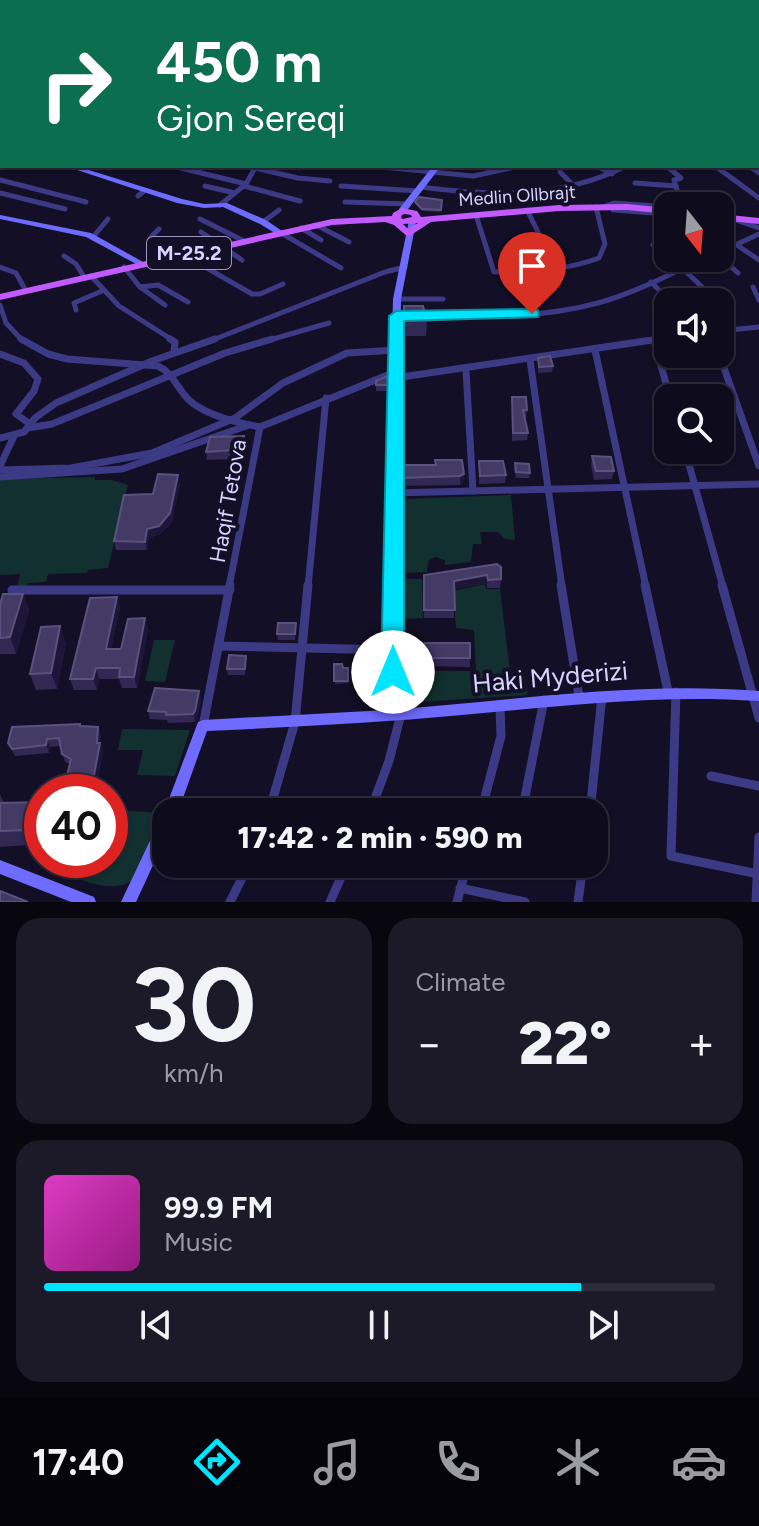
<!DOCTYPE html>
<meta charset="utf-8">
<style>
:root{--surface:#0e0b1c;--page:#1c1929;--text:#f1f3f6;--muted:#9b9ba3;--line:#2e2b3b;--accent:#00e5ff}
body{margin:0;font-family:Figtree,sans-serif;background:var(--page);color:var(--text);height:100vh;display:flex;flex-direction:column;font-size:30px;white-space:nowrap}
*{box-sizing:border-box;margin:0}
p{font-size:26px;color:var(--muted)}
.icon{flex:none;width:44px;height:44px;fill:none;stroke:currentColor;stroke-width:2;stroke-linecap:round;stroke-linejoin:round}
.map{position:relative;height:902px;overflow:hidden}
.details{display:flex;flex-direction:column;gap:16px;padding:16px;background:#08060f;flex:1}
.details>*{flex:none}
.top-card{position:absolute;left:0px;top:0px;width:760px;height:168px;box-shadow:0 2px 6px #0004,0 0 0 2px var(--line);background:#0b6e4f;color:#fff;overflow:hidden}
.needle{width:52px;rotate:163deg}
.tools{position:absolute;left:654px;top:192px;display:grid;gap:16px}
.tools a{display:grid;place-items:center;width:80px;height:80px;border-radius:16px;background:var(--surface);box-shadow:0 2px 6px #0004,0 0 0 2px var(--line);font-size:40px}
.speed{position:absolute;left:24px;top:774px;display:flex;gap:16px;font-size:40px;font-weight:700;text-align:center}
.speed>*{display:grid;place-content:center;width:104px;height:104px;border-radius:50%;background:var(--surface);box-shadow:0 2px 6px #0004,0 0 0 2px var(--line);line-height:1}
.speed .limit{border:12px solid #d22;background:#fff;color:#111}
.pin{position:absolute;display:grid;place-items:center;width:68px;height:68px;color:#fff;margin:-82px -34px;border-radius:50% 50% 50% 0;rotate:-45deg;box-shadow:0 0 8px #0007}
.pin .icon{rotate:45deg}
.me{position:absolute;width:88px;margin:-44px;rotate:0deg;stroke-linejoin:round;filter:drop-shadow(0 0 6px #0008)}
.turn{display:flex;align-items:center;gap:28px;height:168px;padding:0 24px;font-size:36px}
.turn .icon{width:104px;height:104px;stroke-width:2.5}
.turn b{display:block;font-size:56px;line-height:68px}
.big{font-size:60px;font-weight:800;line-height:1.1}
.details .widget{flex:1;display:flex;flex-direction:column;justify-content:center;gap:12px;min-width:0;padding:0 28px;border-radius:24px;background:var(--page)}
.details .dial{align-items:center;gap:0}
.dial b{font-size:104px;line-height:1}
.song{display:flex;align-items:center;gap:24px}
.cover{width:96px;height:96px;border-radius:12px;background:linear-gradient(135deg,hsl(310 70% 55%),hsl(310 70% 35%))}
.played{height:8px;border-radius:4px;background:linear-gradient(90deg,var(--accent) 80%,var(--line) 80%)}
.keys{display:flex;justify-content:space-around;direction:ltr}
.heat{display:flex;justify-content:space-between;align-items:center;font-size:44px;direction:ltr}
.details .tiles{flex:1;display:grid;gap:16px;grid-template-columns:1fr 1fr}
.widget:last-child{grid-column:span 2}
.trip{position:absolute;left:152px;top:798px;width:456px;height:80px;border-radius:24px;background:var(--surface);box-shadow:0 2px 6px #0004,0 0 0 2px var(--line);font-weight:800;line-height:80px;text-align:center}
.dock{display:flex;height:128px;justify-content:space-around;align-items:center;background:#06040b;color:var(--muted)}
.dock .icon{width:56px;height:56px}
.dock .on{color:var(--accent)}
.dock b{font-size:36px;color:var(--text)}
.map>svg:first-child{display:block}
.green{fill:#12302f}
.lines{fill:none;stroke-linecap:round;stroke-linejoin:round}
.street-far3{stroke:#3d3a85;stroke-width:4}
.street-far2{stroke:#3d3a85;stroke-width:5}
.street-far1{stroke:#3d3a85;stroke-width:7}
.street{stroke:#3d3a85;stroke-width:9}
.secondary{fill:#6f6bff;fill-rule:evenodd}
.primary{fill:#c25bff;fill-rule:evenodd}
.wall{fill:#312854}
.shaded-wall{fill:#1d163a}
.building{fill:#433a66;stroke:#5a527e;stroke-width:2}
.route{fill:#00e5ff;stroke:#0095a6;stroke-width:2}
.labels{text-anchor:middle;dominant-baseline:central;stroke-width:8;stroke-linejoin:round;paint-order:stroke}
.far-street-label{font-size:18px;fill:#d9d4ff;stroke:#130f26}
.shield{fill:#130f26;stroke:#9e99be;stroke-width:2}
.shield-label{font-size:20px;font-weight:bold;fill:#d9d4ff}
.street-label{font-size:22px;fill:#d9d4ff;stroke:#130f26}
.near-street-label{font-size:26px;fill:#d9d4ff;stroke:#130f26}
</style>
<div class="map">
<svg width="759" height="902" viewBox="0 0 759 902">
<rect width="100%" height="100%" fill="#130f26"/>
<!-- green -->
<g class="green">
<polygon points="95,477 95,480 112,480 128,485 108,568 88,570 87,573 48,574 46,582 28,583 26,588 17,588 20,574 0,575 0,479"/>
<polygon points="511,495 515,540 505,539 498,532 480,532 482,544 473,544 471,562 445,565 445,560 435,557 428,561 427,572 405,573 405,499"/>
<polygon points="405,579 422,579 423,618 405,619"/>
<polygon points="485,584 486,589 500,589 510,672 525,672 527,695 404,703 404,671 476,671 474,630 456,628 453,591"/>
<polygon points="154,640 175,640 165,682 145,681"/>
<polygon points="122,729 190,730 175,776 137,775 143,750 118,750"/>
<path d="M110,810L162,813L131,881C107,896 72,875 48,866L51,861L110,860Z"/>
</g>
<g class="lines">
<!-- street-far3 -->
<g class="street-far3">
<polyline points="303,0 306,2"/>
<polyline points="605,0 610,2"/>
<polyline points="667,0 675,2"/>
<polyline points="59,2 80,0"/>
<polyline points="190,2 211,0"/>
<polyline points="582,2 585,0"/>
<polyline points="0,117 2,114"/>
</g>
<!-- street-far2 -->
<g class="street-far2">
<polyline points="173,166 246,184"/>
<polyline points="373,166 473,176 515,167"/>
<polyline points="597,166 612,174"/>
<polyline points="715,166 759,198"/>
<polyline points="749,166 759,173"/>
<polyline points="668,167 681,178 674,180 682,206"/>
<polyline points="255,168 298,178 330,181"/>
<polyline points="560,172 573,185"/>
<polyline points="0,180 86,202"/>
<polyline points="635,183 676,186"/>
<polyline points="205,186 235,193"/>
<polyline points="244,186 300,201"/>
<polyline points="341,186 418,191"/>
<path d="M420,187C491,196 561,199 626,166"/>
<polyline points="0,193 65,209"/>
<polyline points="138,196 144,191"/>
<polyline points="345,202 409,204"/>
<polyline points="220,205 246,184 256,166"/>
<polyline points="603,207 614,203 668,207"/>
<polyline points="527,210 556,268"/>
<polyline points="613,210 668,214"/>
<path d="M476,215L494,272C530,271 565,271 599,258L605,244L596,207"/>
<polyline points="200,219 244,241"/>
<polyline points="720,221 730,218 759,228"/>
<polyline points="263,222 279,210"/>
<polyline points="316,225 349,242"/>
<polyline points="301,228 321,240"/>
<polyline points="159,229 151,237 153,240 180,249 186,256 252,294 260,294 283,284"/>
<polyline points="201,232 242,260"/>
<polyline points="281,233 341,268"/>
<polyline points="93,237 108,219"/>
<polyline points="653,245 668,234"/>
<polyline points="737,245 759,260"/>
<polyline points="720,252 759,234"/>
<polyline points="64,256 76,264 84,277"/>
<polyline points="720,257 738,273"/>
<polyline points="0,267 16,273 26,291"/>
<polyline points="124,267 140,287 165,305"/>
<polyline points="682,268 717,301"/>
<polyline points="91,276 119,306 174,341"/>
<polyline points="651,282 671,302"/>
<polyline points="140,287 158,285 188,302"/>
<polyline points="753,287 759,300"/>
<polyline points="397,299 443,299"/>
<polyline points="0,305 6,323 23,341"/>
<polyline points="76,310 74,303 102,291"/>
<path d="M396,316C463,316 532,321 598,303C635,293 670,274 705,258"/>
<polyline points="720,331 759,327"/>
<polyline points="210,341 385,272 405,267"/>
<polyline points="266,341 329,323"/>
<polyline points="645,341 668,338"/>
</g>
<!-- street-far1 -->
<g class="street-far1">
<path d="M21,339L48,354L67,359L158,366C173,373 177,388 188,399C204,415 238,423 260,427"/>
<polyline points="170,339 175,342 174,352"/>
<polyline points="654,340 670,398"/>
<polyline points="595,350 646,587"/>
<polyline points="0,354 24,363 38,379 34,391 16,414 30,424"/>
<polyline points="719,354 759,466"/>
<polyline points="530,360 562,587"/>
<polyline points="466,370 473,491"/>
<polyline points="395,378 659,339"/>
<polyline points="260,427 395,372"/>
<polyline points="28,428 52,424 225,353 272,339"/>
<polyline points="0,438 24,432 35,418 56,403 152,361 215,339"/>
<polyline points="685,450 723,587"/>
<polyline points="0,466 14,436"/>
<polyline points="0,470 71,468 152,453 235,418 283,383 347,353 396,350"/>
<polyline points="0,477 122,469 249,425"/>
<polyline points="393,493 759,484"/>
<polyline points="229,587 260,427"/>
<polyline points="308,587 326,398"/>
</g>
<!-- street -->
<g class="street">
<polyline points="561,585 579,696"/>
<polyline points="645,585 668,691"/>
<polyline points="722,585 759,718"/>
<polyline points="12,590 230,590"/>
<polyline points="218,646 392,650"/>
<polyline points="676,692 671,856 759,874"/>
<polyline points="203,726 230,585"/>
<polyline points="711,776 759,786"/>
<polyline points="269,812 295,722 308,585"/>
<polyline points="370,812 389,761 401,714"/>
<polyline points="481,812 501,736 500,706"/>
<polyline points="522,812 544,700"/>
<polyline points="590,812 602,696"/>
<polyline points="460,888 525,902"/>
<polyline points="230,902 249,864"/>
<polyline points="330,902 347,864"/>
<polyline points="457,902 467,864"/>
<polyline points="578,902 583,864"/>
<polyline points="756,902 759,837"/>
</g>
<!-- secondary -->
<g class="secondary">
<polygon points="506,0 512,0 511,2 505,2"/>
<polygon points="724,0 733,0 737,2 728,2"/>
<rect x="0" y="6" width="2" height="4"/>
<rect x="758" y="7" width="1" height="4"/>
<polygon points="759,32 759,36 758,37 758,33"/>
<rect x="0" y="129" width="2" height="5"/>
<polygon points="65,166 76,166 182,199 204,204 227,203 266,220 285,233 284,235 278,235 260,224 223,207 204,208 177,203"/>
<polygon points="433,166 441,166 405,213 399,213 399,209"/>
<polygon points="0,215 91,233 145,263 144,265 138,265 86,237 0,219"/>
<path d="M409,220H412L416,222L401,299L398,493L399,709C519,700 638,681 759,691V701C659,694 561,706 462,715C377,723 292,727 207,731L178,812H166V837L136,902H121L161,817L166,816L164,812L198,722L203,720L387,710L388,493L393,299Z"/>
<polygon points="0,860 94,897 96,902 71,902 0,874"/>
</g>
<!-- primary -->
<g class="primary">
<polygon points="20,0 27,0 26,2 19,2"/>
<rect x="0" y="27" width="2" height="6"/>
<path d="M627,204L668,208V214L627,210L559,211L431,222L408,237L394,225L385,222L332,225L0,300V294L332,219L392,216L393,213L402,208L417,211L421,217L559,205ZM404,214L411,215L412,217L402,219L401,216ZM418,223L408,229L403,224Z"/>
<polygon points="720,214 759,218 759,224 720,220"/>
</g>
</g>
<!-- wall -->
<g class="wall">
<polygon points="442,200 441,212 422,211 415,204 415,202"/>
<polygon points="674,290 695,299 694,302 681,302 673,296"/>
<polygon points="404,306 427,320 426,336 403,336"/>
<polygon points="538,358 553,366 552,372 538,373"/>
<polygon points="388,376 388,391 376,391 376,381"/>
<polygon points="512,397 527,410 526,418 525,418 528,433 527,440 512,441"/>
<polygon points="244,436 245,444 242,461 234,461 234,459 207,460 206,452"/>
<polygon points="592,456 614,471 612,479 594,480 591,465"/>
<polygon points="479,461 506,475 505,483 479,484"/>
<polygon points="515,463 530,473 529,478 516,478 514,469"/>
<polygon points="401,465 464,474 463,482 460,485 401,486"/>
<polygon points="180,483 172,522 160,534 149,538 147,550 116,550 114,541 153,494"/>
<polygon points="424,575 501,579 500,588 487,588 487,583 454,589 454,618 424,618"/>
<polygon points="23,594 29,610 16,654 0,654 0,605"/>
<polygon points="117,597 120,608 111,649 121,649 148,629 137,688 122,688 119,679 99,679 97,690 74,690 70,679"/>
<polygon points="296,628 295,640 278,640 277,634"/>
<polygon points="66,643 57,689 36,690 30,674"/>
<polygon points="425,643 470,658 470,667 424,666"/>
<polygon points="246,656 245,675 228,675 227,669"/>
<polygon points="334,664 343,668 348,668 348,683 335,684"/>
<polygon points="201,699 197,720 195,722 168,723 167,720 150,719 148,711"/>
<polygon points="81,726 101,735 100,743 103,751 97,783 70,784 67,776 70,764 65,762 60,746 50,747 49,753 15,756 8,743"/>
<polygon points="0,794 4,803 42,802 42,858 35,859 28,845 0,847"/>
</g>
<!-- shaded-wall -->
<g class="shaded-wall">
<polygon points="244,436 245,444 242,461 241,453"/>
<polygon points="464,474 463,482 460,485 460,476"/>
<polygon points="178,475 180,483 172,522 160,534 149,538 147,550 145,542 147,529"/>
<polygon points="487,575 487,583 453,589 454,581"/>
<polygon points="23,594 29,610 16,654 10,637"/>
<polygon points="117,597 120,608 109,660 106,649"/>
<polygon points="145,618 148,629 137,688 134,677"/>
<polygon points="60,626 66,643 57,689 51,673"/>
<polygon points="96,668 99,679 97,690 93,679"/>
<polygon points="199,691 201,699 197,720 195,722 193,714"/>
<polygon points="98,727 101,735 100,746 100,743 103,751 97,783 94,775"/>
<polygon points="47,739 50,747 49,753 46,745"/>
</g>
<!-- building -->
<g class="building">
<polygon points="2,70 2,88 0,87 0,71"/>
<polygon points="419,197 442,200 441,210 422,209 415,202"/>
<polygon points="681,288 695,299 688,301 674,290"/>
<polygon points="404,306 423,306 427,320 404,320"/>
<polygon points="550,356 553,366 539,367 538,358"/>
<polygon points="388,376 388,385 376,385 376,381"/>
<polygon points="512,397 526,397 527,410 523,410 528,433 513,433"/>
<polygon points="244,436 241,453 233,453 233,450 206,452 210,437"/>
<polygon points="592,456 611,457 614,471 596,471"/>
<polygon points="435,460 462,460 464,474 460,476 401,478 401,465 436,465"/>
<polygon points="479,461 503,461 506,475 480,476"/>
<polygon points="515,463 529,464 530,473 516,472"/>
<polygon points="158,474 178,475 170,513 159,526 147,529 145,542 114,541 124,495 153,494"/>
<polygon points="497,564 501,567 501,579 488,580 487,575 454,581 455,610 424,610 424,575"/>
<polygon points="3,594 23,594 10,637 0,638 0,605"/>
<polygon points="117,597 106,649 121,649 128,619 145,618 134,677 119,677 120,668 96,668 93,679 70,679 90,598"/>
<polygon points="278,623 296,623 295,634 277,634"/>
<polygon points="60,626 51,673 30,674 41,627"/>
<rect x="425" y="643" width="45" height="15"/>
<polygon points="229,655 246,656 245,669 227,669"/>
<polygon points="334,664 342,664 343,668 348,668 348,681 334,681"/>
<polygon points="155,688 199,691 195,711 193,714 166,715 166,712 148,711"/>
<polygon points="80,724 80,726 98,727 97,743 100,743 94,775 67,776 71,759 62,754 59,738 47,739 46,745 12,749 8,743 12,727"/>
<polygon points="42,802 42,843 28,844 30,830 0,831 0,803"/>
<polygon points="0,891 28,902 0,902"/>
</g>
<!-- route -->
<polygon class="route" points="532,309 538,310 538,317 404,321 404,672 400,678 393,681 385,678 381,672 389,316 396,311"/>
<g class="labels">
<!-- far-street labels -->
<g class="far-street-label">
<text transform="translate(517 196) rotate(-4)">Medlin Ollbrajt</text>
</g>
<!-- shield labels -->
<rect class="shield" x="147" y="237" width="84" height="32" rx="6"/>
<g class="shield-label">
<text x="189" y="253">M-25.2</text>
</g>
<!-- street labels -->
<g class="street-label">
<text transform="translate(228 501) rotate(-80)">Haqif Tetova</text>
</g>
<!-- near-street labels -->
<g class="near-street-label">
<text transform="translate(550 677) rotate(-5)">Haki Myderizi</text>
</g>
</g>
</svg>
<div class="tools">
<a><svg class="needle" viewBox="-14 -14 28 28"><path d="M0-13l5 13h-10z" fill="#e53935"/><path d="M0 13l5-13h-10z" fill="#9b9ba3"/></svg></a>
<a><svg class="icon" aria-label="sound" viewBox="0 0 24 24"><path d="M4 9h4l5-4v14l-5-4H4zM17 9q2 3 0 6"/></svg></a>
<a><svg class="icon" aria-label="search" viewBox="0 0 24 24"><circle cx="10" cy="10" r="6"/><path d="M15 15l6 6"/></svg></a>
</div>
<div class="speed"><div class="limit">40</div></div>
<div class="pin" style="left:532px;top:314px;background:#d93025"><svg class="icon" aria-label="arrive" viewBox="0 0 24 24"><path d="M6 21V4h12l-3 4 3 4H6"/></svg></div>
<svg class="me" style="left:393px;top:672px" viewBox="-20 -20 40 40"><circle r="19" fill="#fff"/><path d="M0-13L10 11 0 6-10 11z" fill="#00e5ff"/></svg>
<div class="trip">17:42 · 2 min · 590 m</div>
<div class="top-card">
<div class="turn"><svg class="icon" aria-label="right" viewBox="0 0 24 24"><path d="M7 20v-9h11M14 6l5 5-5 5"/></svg><div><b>450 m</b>Gjon Sereqi</div></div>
</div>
</div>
<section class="details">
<div class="tiles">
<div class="widget dial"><b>30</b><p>km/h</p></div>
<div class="widget"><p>Climate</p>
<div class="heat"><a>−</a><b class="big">22°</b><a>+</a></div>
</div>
<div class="widget">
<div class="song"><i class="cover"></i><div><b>99.9 FM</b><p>Music</p></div></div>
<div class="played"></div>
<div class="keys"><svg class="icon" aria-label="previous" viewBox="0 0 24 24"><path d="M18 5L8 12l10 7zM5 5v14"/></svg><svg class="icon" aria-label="pause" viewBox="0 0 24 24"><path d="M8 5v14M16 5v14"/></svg><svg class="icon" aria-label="next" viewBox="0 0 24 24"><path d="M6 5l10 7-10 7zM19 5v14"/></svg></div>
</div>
</div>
</section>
<nav class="dock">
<b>17:40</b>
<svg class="icon on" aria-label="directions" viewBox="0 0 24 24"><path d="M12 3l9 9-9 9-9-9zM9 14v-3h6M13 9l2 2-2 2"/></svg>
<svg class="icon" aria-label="music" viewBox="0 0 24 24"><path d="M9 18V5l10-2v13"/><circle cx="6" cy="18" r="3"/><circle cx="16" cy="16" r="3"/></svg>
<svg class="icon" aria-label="phone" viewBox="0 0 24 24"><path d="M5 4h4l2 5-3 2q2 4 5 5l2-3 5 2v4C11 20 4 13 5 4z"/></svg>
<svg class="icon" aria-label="climate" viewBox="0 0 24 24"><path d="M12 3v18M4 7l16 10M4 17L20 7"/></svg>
<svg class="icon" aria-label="car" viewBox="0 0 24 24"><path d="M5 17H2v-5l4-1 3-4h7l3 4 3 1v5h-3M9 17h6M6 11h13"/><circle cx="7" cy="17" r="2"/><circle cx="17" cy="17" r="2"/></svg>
</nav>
